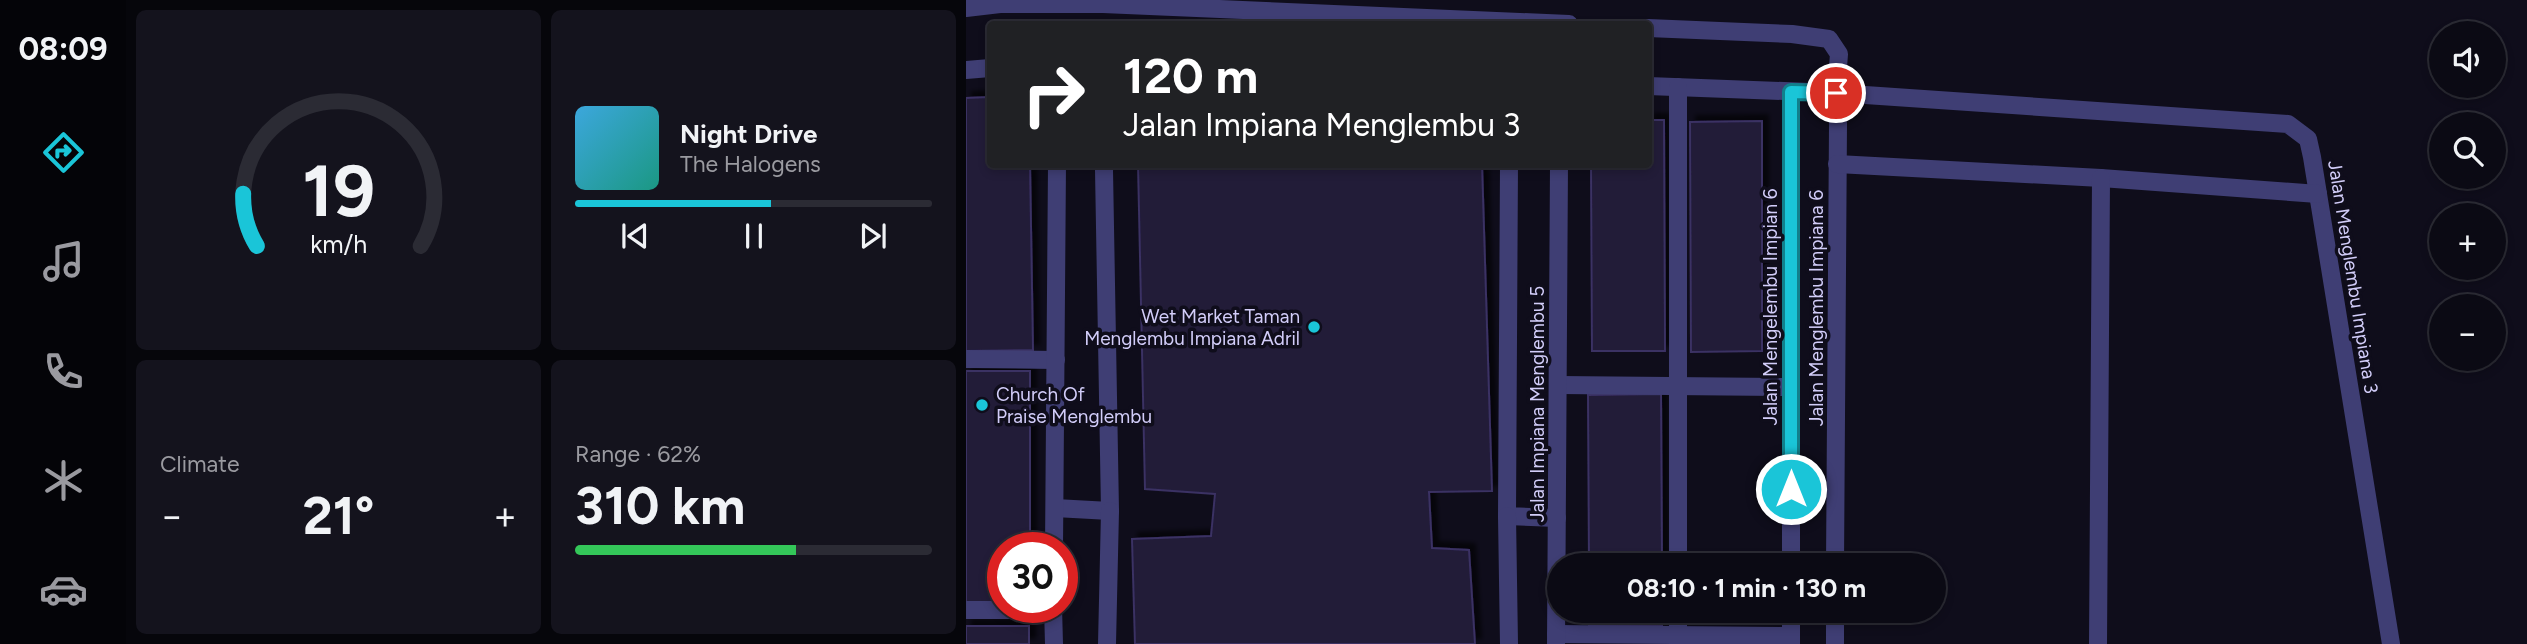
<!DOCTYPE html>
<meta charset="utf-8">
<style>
:root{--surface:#0b0a14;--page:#14131d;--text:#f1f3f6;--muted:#9a9aa0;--line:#2b2b34;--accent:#1ac5d8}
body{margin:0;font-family:Figtree,sans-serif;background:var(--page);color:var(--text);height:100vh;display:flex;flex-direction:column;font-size:26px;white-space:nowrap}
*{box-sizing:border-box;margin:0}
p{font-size:23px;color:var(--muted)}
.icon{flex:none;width:38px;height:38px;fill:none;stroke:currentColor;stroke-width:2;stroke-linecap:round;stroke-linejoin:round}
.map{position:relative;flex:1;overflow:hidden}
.details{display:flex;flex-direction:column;gap:10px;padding:10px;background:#06060b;width:840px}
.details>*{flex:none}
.top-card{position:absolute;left:21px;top:21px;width:665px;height:147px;border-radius:7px;box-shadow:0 4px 10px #0003,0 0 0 2px var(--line);background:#202124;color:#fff;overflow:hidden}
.fabs{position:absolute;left:1463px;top:21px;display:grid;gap:14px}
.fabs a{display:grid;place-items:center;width:77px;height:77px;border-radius:50%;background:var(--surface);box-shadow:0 4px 10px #0003,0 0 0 2px var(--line);font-size:35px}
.speed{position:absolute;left:21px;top:532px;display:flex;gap:14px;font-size:35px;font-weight:700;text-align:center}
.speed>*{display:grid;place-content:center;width:91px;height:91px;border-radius:50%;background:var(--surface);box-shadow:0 4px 10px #0003,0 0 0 2px var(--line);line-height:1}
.speed .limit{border:10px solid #d22;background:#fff;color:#111}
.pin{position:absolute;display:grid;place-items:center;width:60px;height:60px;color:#fff;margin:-30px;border:4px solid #fff;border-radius:50%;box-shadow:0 2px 7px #0007}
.me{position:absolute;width:77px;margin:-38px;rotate:0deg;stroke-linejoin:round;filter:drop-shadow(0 0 5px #0008)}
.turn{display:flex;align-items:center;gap:24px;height:147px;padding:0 21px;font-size:32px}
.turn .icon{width:91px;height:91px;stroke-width:2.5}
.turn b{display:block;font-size:49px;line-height:60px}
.big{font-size:52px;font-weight:700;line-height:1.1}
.details .widget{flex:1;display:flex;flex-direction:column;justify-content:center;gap:10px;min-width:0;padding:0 24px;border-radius:10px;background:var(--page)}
.details .dial{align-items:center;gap:0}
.dial svg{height:182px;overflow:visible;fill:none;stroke:var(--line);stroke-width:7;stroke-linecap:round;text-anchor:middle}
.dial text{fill:var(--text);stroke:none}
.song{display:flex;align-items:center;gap:21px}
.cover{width:84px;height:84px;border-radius:10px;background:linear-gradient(135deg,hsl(200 70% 55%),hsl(170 70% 35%))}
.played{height:7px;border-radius:4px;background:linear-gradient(90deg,var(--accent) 55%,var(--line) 55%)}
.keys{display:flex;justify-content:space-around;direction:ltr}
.heat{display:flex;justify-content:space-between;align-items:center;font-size:38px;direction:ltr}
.charge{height:10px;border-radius:5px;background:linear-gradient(90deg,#34c759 62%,var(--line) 0)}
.details .tiles{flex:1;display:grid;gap:10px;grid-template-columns:repeat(2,1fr)}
.trip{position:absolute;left:581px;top:553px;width:399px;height:70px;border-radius:35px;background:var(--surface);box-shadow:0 4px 10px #0003,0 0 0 2px var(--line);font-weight:700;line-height:70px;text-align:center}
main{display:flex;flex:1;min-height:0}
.dock{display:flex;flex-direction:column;width:126px;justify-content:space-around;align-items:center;background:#040408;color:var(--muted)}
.dock .icon{width:49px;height:49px}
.dock .selected{color:var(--accent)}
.dock b{font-size:32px;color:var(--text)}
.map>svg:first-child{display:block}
.building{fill:#211c39;stroke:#3a3063;stroke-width:2;filter:url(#shadow)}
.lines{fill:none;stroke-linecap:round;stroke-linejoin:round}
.minor{stroke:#3f3e74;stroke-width:18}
.route-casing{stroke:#11808c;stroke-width:18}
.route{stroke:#1ac5d8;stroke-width:12}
.poi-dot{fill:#1ac5d8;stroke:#0f0d1b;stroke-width:2.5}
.labels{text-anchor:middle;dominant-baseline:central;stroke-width:7;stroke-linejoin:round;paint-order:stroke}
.street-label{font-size:19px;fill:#d2cdf9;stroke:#0f0d1b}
.poi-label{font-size:19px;fill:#d2cdf9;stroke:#0f0d1b;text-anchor:end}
</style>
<main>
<nav class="dock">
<b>08:09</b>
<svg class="icon selected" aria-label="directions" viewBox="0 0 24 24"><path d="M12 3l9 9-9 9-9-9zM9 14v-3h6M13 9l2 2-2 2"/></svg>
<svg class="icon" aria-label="music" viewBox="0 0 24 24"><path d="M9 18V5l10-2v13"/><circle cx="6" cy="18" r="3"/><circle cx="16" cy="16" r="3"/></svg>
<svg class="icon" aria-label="phone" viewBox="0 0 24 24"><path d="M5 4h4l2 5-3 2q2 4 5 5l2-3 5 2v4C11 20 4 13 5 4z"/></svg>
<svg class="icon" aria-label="climate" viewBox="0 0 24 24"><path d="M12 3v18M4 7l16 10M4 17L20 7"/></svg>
<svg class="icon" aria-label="car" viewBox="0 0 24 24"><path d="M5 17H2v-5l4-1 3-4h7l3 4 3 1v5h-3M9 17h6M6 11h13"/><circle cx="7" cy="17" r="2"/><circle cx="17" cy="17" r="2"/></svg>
</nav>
<section class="details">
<div class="tiles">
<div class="widget dial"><svg viewBox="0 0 100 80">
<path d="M14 69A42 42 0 1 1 86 69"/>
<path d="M14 69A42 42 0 0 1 8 46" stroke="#1ac5d8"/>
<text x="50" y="56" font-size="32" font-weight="700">19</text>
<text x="50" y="72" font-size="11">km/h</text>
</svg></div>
<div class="widget">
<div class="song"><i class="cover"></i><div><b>Night Drive</b><p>The Halogens</p></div></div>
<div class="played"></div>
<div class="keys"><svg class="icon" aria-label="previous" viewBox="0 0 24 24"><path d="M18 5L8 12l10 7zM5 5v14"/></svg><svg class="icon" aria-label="pause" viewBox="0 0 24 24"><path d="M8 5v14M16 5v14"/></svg><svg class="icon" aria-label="next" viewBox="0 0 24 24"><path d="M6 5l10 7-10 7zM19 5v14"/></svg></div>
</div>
<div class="widget"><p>Climate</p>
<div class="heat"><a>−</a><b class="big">21°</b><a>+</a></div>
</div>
<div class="widget"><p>Range · 62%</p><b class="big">310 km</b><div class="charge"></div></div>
</div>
</section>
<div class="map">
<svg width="1561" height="644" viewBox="0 0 1561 644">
<defs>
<filter id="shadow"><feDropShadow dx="6" dy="-6" stdDeviation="2" flood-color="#0009"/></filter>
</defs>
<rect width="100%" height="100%" fill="#0f0d1b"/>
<!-- building -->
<g class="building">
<polygon points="24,97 24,164 64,164 67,350 0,351 0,98"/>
<polygon points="682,120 698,120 699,351 626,351 625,164 682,164"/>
<polygon points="796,121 796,351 725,352 724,122"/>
<polygon points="172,164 516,164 526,491 463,492 466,548 503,550 509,644 169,644 166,539 245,536 249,494 179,489"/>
<polygon points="0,371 64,371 64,548 37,548 37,602 0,602"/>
<polygon points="695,394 696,565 623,565 622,395"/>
<polygon points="623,611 696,611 696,625 623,626"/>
<rect x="0" y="626" width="63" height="18"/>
</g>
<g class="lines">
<!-- minor -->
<g class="minor">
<polyline points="0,8 34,4 137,4 603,24"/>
<polyline points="682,28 826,34 863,39 873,54 870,93 872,124 869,565"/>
<polyline points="0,70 24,68"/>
<polyline points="682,86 870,93 1322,124 1342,139 1346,157 1425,644"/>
<polyline points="825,92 825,565"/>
<polyline points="543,164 541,516 591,518"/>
<polyline points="871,164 1135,178 1352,194"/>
<polyline points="0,359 90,360"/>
<polyline points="593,385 825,387"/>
<polyline points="89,508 144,511 138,170 139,164"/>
<polyline points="541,516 543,644"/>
<polyline points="88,548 91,164"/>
<polyline points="712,565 712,87"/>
<polyline points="87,607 88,644"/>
<polyline points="0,610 87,610"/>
<polyline points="712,611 712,644"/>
<polyline points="590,634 825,636"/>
<polyline points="141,644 144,511"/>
<polyline points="590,644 593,164"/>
<polyline points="825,644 825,611"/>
<polyline points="869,644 869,611"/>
<polyline points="1132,644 1135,178"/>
</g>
</g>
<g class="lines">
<defs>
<polyline id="route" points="825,489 825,92 870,93"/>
</defs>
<!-- route casing -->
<use href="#route" class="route-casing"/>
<!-- route -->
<use href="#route" class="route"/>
</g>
<!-- markers -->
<g class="poi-dot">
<circle cx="348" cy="327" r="7"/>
<circle cx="16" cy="405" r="7"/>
</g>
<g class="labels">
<!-- street labels -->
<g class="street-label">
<text transform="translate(1387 277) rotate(81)">Jalan Menglembu Impiana 3</text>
<text transform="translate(804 307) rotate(-90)">Jalan Mengelembu Impian 6</text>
<text transform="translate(850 308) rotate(-90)">Jalan Menglembu Impiana 6</text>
<text transform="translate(571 404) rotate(-90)">Jalan Impiana Menglembu 5</text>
</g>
<!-- poi labels -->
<g class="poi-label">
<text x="334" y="316">Wet Market Taman<tspan x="334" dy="22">Menglembu Impiana Adril</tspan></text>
<text x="30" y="394" text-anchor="start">Church Of<tspan x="30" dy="22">Praise Menglembu</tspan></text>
</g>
</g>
</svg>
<div class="fabs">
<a><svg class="icon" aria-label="sound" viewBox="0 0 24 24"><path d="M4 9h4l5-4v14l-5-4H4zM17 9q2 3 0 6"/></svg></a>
<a><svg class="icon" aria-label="search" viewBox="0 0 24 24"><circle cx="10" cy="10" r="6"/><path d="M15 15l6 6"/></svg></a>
<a>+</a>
<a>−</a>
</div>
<div class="speed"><div class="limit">30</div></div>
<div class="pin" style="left:870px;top:93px;background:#d93025"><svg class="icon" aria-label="arrive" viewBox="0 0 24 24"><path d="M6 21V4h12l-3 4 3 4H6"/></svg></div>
<svg class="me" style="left:825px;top:489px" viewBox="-20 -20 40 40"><circle r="17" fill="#1ac5d8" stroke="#fff" stroke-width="3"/><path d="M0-11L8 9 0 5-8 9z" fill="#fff"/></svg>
<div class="trip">08:10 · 1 min · 130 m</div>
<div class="top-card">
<div class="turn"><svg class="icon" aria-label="right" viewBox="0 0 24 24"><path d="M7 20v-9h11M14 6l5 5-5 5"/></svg><div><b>120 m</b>Jalan Impiana Menglembu 3</div></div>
</div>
</div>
</main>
